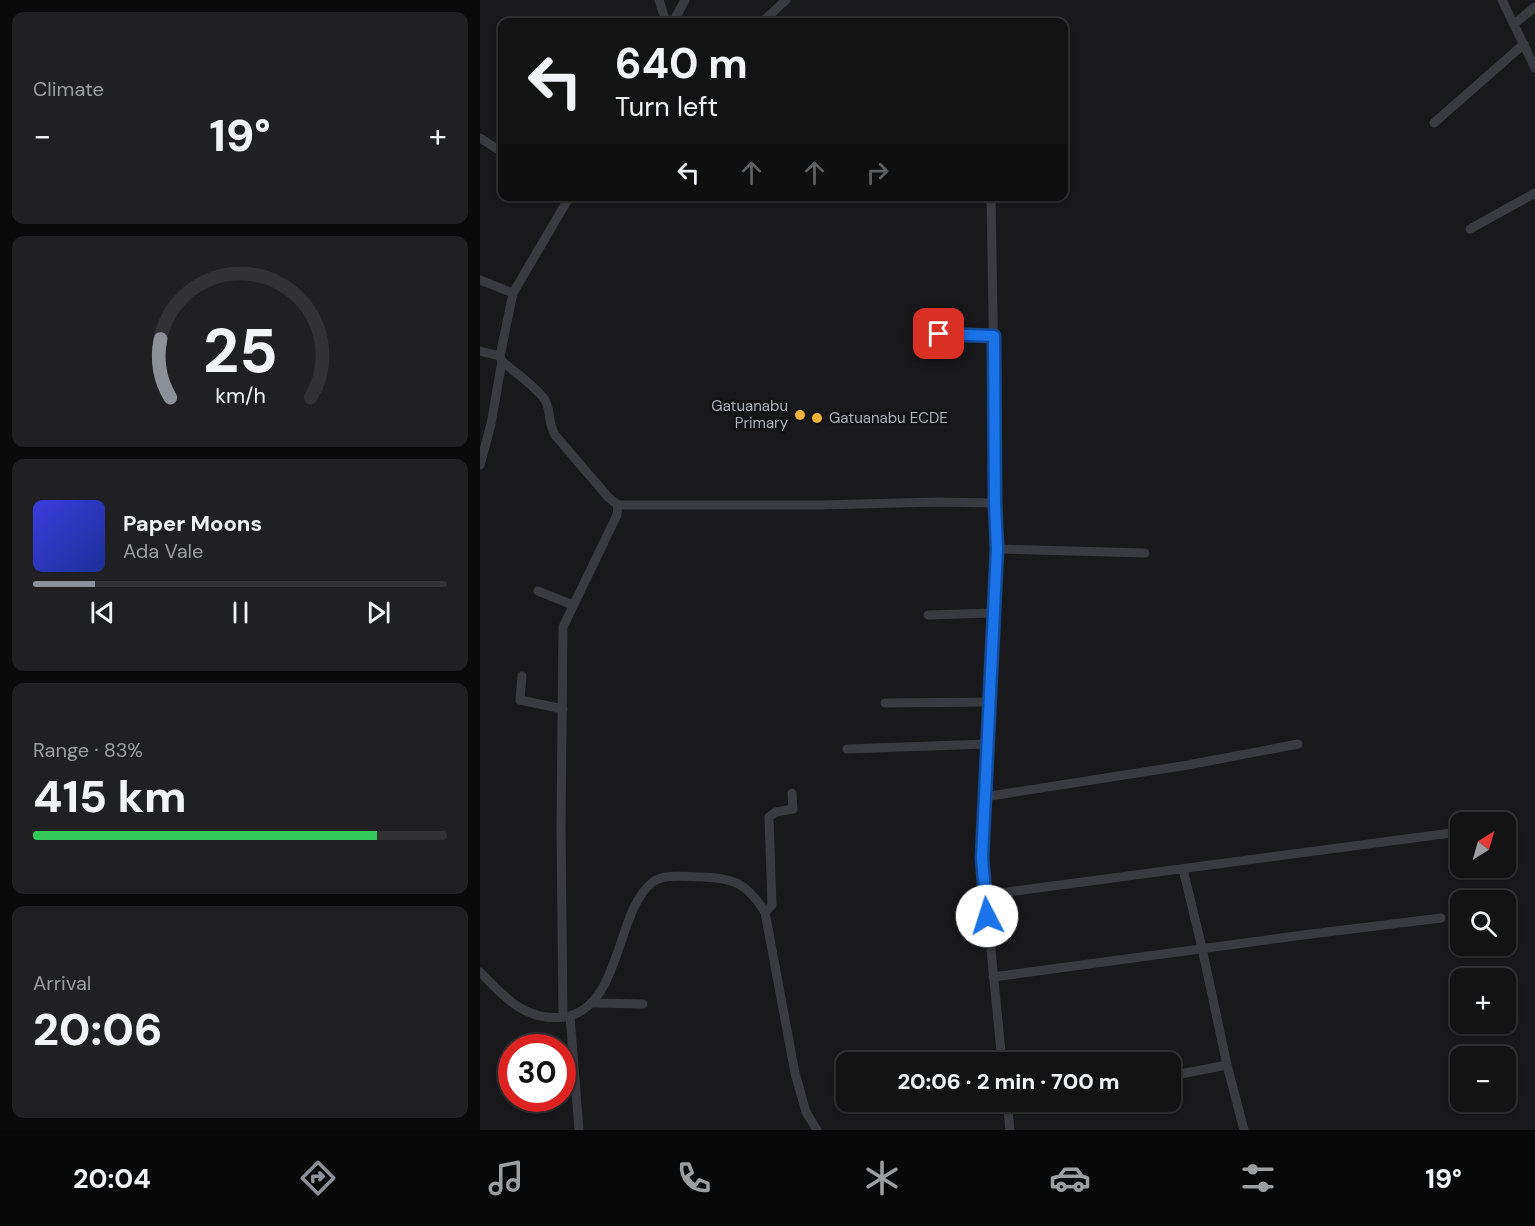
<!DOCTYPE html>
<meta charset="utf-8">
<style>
:root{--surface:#131314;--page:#202022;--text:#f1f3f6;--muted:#9d9ea0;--line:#323234;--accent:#8c9099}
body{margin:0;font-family:"DM Sans",sans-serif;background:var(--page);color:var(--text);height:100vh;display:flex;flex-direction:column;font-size:22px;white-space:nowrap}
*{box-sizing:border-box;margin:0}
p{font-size:20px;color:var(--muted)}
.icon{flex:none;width:33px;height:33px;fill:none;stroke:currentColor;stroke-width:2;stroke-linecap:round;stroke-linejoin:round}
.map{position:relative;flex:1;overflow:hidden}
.sheet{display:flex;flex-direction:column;gap:12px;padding:12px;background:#0a0a0b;width:480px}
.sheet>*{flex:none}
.hud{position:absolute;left:18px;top:18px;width:570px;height:183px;border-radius:12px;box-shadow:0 2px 4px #0004,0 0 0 2px var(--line);background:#131314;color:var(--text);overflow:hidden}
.needle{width:39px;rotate:37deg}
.tools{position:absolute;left:970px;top:812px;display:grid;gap:12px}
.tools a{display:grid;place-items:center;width:66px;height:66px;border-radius:12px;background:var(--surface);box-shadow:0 2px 4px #0004,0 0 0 2px var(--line);font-size:30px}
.speed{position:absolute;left:18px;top:1034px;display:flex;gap:12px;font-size:30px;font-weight:700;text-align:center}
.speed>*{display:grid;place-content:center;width:78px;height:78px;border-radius:50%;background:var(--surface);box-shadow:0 2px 4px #0004,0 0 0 2px var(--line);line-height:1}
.speed .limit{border:9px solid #d22;background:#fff;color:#111}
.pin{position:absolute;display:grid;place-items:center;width:51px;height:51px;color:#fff;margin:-26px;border-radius:12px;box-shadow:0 3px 9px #0006}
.me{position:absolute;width:66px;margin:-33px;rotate:355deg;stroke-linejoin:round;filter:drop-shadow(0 0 4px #0008)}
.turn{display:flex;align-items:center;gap:21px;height:126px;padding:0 18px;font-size:27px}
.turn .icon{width:78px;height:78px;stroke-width:2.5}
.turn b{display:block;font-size:42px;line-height:51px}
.lanes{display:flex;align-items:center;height:57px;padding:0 18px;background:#0003;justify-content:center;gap:30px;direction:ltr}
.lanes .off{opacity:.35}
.big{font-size:45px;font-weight:800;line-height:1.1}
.sheet .widget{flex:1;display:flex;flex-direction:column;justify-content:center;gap:9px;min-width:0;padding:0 21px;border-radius:12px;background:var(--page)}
.sheet .dial{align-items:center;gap:0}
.dial svg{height:156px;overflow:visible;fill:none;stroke:var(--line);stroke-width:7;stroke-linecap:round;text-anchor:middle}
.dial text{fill:var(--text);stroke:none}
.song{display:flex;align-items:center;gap:18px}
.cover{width:72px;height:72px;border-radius:9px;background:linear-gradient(135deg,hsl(240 70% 55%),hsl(230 70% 35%))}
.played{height:6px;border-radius:3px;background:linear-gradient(90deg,var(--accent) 15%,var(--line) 15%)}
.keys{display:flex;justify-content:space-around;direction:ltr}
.heat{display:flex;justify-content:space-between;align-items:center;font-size:33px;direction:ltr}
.charge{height:9px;border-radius:4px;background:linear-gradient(90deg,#34c759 83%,var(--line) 0)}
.trip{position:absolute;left:356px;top:1052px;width:345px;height:60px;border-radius:12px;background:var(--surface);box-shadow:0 2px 4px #0004,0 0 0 2px var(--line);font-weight:800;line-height:60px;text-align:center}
.dock{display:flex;height:96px;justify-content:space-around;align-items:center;background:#080808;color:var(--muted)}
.dock .icon{width:42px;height:42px}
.dock .active{color:var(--accent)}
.dock b{font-size:27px;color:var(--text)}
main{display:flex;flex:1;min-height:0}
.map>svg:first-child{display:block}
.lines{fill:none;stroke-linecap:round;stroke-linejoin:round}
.minor{stroke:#3a3b40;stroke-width:9}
.route-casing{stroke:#114b97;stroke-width:15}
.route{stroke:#1a73e8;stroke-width:10}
.poi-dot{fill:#f1b23a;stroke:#141416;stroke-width:2}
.labels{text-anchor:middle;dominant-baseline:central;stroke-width:6;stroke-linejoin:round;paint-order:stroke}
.poi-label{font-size:15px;fill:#abb0ba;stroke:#141416;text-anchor:end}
</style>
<main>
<section class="sheet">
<div class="widget"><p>Climate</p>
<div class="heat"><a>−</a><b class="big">19°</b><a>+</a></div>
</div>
<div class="widget dial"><svg viewBox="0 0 100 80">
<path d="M14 69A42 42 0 1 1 86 69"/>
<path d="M14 69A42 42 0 0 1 9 39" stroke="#8c9099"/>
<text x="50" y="56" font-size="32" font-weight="700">25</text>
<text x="50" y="72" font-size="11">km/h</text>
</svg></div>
<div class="widget">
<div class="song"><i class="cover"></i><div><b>Paper Moons</b><p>Ada Vale</p></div></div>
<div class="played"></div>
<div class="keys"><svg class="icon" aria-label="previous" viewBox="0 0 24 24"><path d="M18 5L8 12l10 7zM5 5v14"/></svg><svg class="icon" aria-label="pause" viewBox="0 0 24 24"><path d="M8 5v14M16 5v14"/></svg><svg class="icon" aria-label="next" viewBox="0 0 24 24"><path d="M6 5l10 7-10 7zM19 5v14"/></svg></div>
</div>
<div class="widget"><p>Range · 83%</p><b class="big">415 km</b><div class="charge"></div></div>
<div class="widget"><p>Arrival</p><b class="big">20:06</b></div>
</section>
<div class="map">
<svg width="1055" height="1130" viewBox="0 0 1055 1130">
<rect width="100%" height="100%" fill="#19191b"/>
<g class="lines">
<!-- minor -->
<g class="minor">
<polyline points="179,0 186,22"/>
<polyline points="1022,0 1055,68"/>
<polyline points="193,22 205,0"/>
<polyline points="282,22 306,0"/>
<polyline points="1034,24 1055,7"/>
<polyline points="954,123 1044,44"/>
<polyline points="0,138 22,152"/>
<polyline points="511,196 517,549 502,858 522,1062"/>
<polyline points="990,229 1055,193"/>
<polyline points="0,280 33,293"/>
<polyline points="459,334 514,336"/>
<polyline points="0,351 20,356"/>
<path d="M22,361C32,370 62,392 66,402C71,413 68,423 75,435L128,497L138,505L137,515L83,627L81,827L83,1017"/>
<polyline points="0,465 11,424 22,361 20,356 33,293 90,196"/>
<polyline points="138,505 340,505 457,502 515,503"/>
<polyline points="517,549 665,553"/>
<polyline points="58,591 93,605"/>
<polyline points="448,615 513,613"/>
<polyline points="42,676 40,700 83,709"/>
<polyline points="405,703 509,702"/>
<polyline points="367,749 507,744"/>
<polyline points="504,797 708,765 818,744"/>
<polyline points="703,869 722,948 747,1065 764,1130"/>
<polyline points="505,895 971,833"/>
<polyline points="285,912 292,905 289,817 296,812 313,809 312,793"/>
<path d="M0,972C24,997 46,1022 84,1017C142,1009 135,910 173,882C184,873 208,877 222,877C255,878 267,884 285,912L315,1073L326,1112L337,1130"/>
<polyline points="513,977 823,935 961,918"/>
<polyline points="111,1003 163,1004"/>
<polyline points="90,1016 99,1130"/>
<polyline points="690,1076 747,1065"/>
<polyline points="527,1101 530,1130"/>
<polyline points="527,1106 559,1101"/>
</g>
</g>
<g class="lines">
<defs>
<polyline id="route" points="459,334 514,336 515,503 517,549 502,858 507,916"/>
</defs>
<!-- route casing -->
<use href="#route" class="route-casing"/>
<!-- route -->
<use href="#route" class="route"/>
</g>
<!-- markers -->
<g class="poi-dot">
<circle cx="320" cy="415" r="6"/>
<circle cx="337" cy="418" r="6"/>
</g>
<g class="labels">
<!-- poi labels -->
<g class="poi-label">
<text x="308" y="406">Gatuanabu<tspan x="308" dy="17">Primary</tspan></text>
<text x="349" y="418" text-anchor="start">Gatuanabu ECDE</text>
</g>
</g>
</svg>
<div class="tools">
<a><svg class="needle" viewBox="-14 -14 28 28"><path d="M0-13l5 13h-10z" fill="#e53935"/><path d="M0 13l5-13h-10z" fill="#9d9ea0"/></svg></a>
<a><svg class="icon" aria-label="search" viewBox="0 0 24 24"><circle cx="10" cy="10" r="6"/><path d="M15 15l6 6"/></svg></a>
<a>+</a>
<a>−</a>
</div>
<div class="speed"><div class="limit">30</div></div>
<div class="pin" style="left:459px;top:334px;background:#d93025"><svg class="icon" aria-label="arrive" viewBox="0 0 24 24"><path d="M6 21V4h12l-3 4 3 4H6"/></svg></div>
<svg class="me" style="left:507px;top:916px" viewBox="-20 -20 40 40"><circle r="19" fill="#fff"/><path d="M0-13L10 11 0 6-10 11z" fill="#1a73e8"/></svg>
<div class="trip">20:06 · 2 min · 700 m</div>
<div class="hud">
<div class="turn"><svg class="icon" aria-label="left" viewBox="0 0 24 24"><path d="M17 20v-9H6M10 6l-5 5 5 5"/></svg><div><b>640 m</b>Turn left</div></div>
<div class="lanes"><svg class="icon" aria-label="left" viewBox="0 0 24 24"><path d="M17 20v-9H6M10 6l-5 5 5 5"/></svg><svg class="icon off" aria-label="ahead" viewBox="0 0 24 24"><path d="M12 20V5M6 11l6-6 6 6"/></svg><svg class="icon off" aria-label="ahead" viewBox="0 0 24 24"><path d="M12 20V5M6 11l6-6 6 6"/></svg><svg class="icon off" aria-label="right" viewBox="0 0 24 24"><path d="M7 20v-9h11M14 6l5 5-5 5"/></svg></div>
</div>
</div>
</main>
<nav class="dock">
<b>20:04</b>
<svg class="icon active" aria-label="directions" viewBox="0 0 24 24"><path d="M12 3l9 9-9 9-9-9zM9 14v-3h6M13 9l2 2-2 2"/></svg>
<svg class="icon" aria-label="music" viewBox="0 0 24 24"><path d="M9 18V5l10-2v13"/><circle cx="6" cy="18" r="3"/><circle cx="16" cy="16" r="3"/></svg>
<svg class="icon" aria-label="phone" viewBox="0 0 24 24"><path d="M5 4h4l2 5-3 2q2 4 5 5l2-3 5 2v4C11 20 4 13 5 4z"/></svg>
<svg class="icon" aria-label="climate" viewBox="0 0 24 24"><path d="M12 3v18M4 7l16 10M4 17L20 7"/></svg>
<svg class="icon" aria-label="car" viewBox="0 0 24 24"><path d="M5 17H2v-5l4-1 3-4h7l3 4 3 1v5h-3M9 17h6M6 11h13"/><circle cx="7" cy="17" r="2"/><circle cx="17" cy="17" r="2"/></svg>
<svg class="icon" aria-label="filters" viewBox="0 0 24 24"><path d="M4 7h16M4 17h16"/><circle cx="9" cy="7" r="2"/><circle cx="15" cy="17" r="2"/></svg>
<b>19°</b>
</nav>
